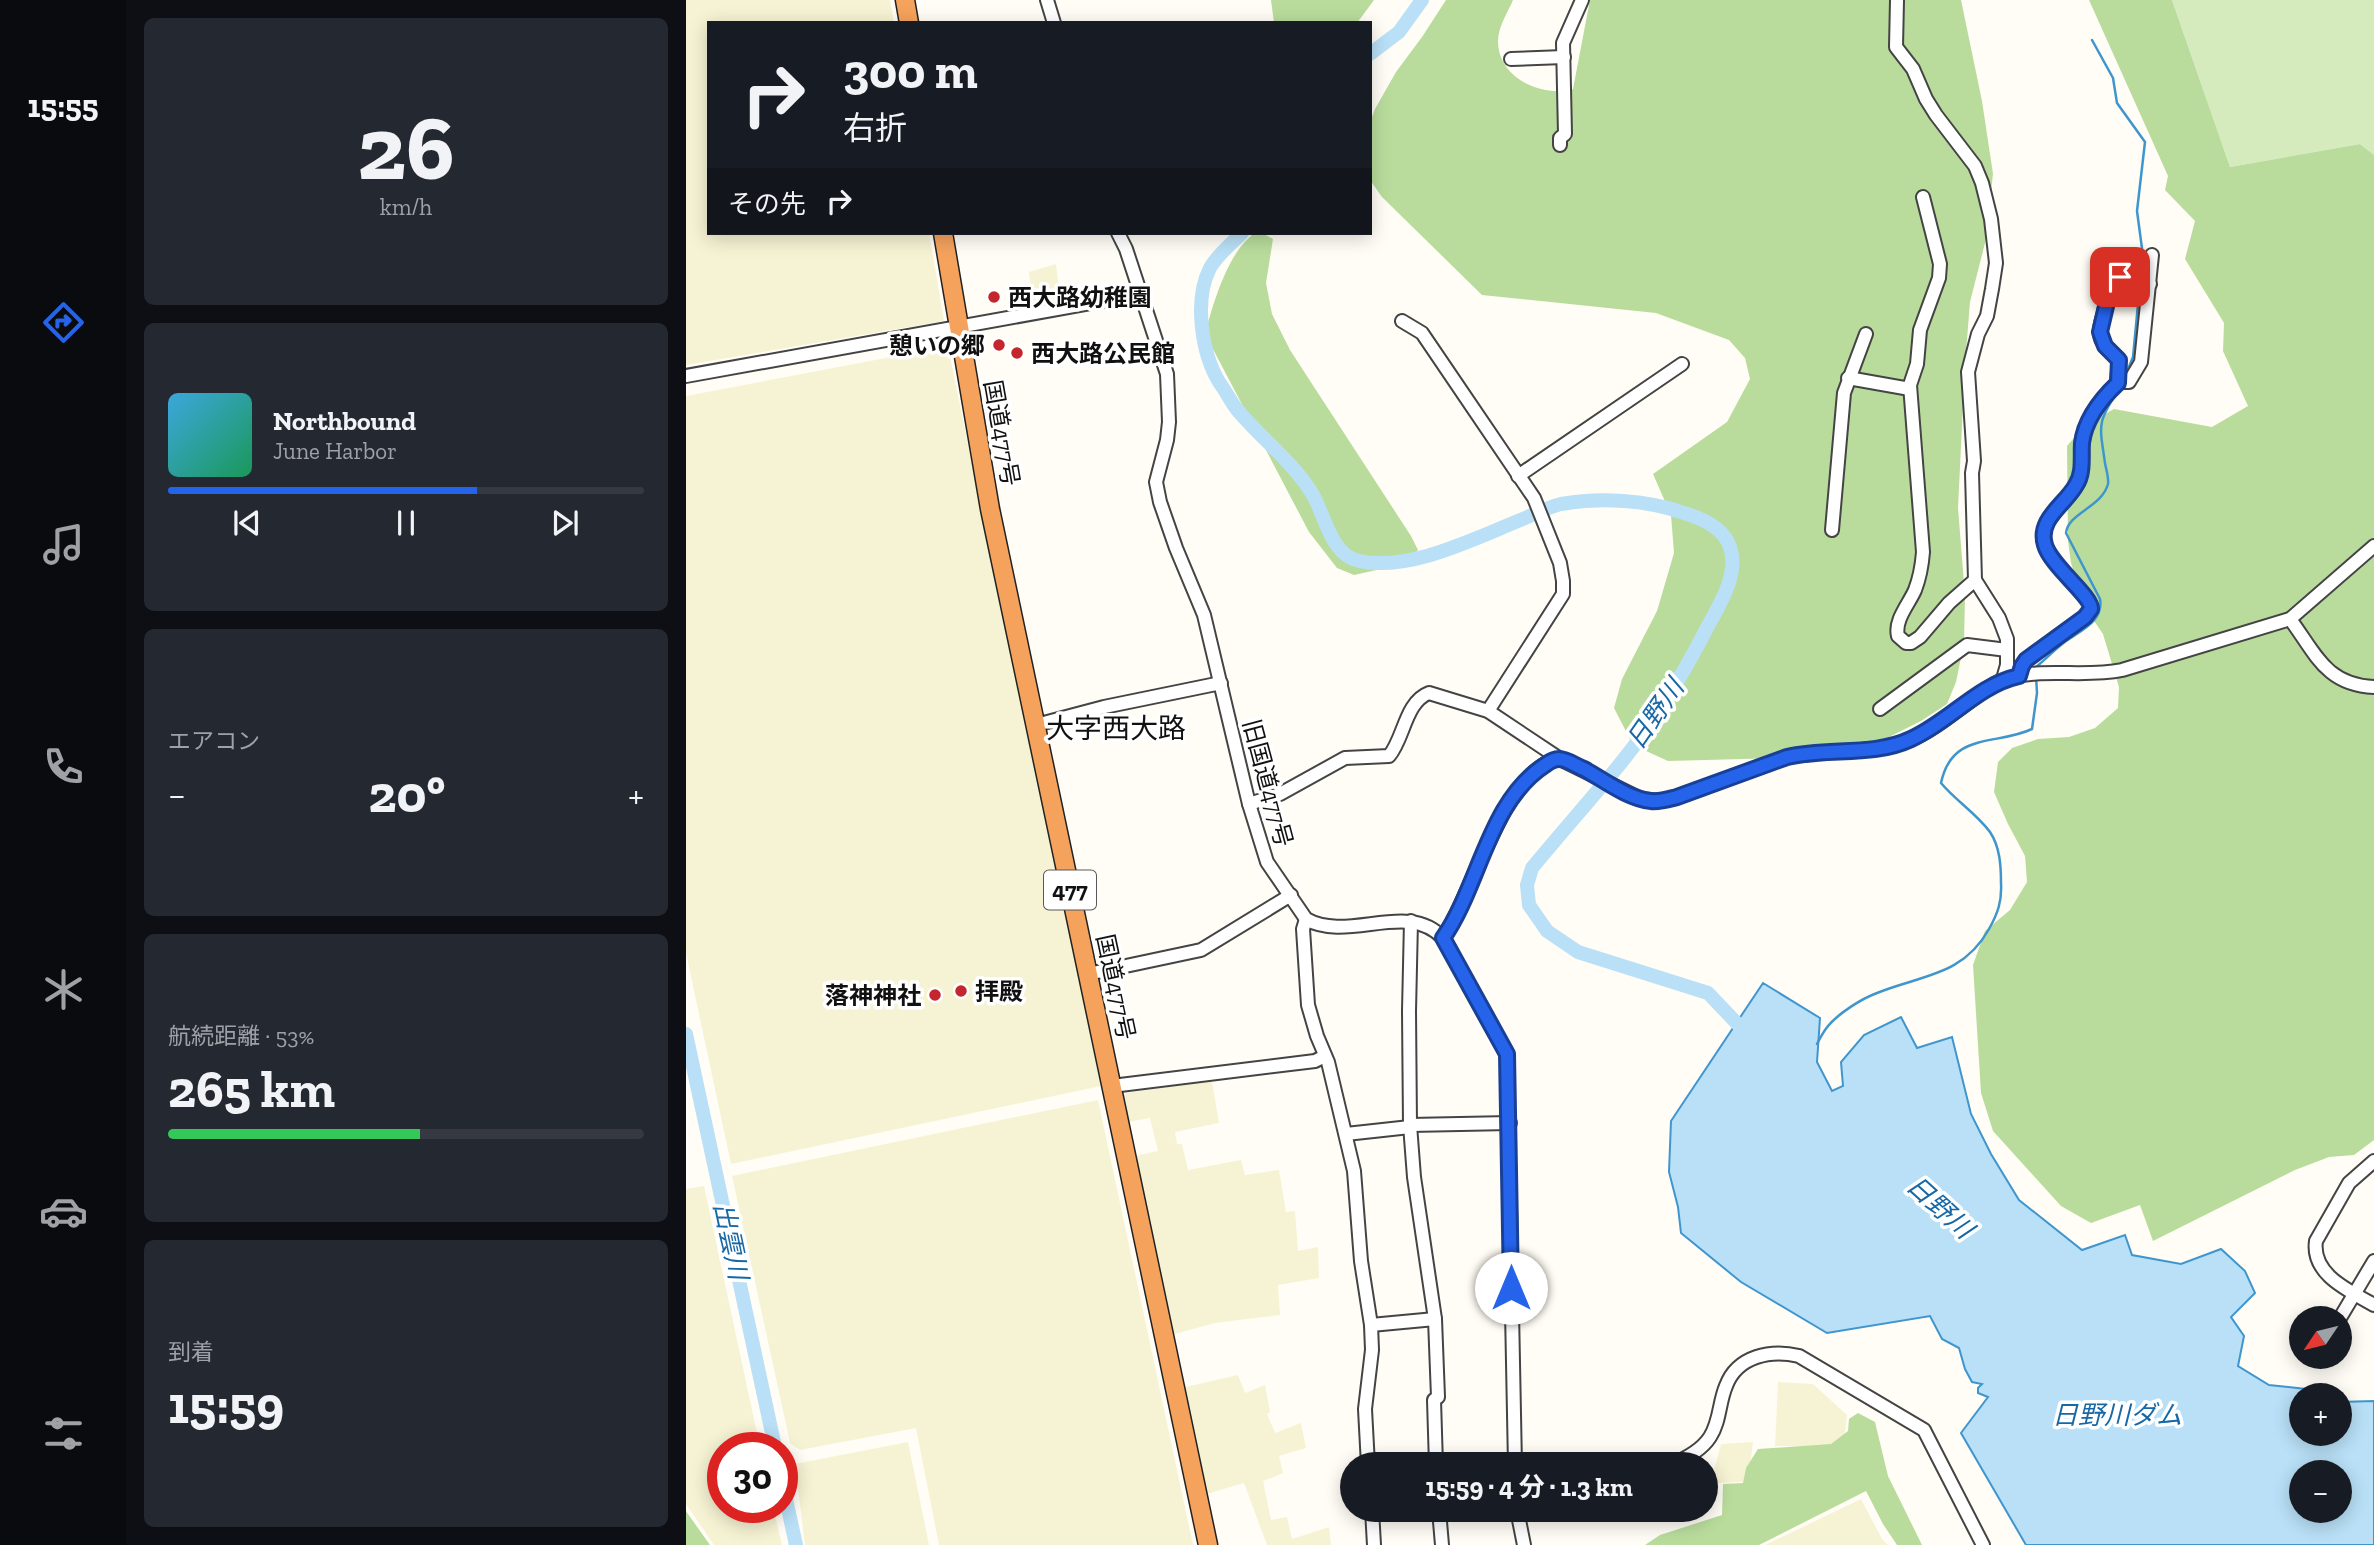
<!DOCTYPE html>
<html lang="ja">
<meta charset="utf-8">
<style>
:root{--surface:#171b24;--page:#242831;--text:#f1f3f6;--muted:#9ea1a6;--line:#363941;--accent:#2563eb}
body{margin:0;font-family:"Zilla Slab","Noto Sans JP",serif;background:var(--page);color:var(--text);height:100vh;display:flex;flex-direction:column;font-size:26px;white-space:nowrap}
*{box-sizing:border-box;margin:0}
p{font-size:23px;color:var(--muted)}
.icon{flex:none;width:38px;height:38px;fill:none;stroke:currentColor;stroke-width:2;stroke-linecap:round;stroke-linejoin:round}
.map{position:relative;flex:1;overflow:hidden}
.side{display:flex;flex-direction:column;gap:18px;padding:18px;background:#0d0f14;width:560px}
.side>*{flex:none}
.hud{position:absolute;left:21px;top:21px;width:665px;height:214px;border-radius:0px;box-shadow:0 4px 18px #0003;background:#171b24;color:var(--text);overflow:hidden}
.needle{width:46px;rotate:235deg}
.fabs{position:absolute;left:1603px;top:1306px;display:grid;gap:14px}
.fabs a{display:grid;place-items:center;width:63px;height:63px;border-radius:50%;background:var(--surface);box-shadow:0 4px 18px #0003;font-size:35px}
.speed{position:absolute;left:21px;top:1432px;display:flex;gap:14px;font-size:35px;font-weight:700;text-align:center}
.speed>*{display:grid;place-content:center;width:91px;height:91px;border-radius:50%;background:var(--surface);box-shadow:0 4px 18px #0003;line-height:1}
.speed .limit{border:10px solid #d22;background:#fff;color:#111}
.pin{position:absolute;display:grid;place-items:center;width:60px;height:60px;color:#fff;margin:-30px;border-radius:14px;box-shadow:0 4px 10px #0006}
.me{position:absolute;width:77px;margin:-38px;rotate:0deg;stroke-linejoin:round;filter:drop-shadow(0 0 5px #0008)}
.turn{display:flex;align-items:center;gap:24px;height:147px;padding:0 21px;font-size:32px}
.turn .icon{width:91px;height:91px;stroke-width:2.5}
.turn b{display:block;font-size:49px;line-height:60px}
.then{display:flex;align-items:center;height:66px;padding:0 21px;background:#0003;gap:14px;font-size:26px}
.big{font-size:52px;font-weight:700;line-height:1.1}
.side .tile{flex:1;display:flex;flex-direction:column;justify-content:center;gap:10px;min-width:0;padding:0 24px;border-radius:10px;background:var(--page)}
.side .dial{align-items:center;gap:0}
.dial b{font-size:91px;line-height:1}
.song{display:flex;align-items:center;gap:21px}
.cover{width:84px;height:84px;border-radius:10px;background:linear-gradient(135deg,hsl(200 70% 55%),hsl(150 70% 35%))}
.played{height:7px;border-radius:4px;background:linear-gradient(90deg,var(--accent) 65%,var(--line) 65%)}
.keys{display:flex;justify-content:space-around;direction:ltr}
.heat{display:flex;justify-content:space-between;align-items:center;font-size:38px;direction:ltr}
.charge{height:10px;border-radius:5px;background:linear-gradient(90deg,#34c759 53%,var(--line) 0)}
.trip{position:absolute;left:654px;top:1452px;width:378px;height:70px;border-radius:35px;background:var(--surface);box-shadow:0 4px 18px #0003;font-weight:700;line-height:70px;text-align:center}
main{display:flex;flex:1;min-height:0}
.tabs{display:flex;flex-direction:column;width:126px;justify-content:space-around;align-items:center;background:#090b0e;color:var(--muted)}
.tabs .icon{width:49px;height:49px}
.tabs .on{color:var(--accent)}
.tabs b{font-size:32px;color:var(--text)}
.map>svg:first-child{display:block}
.farmland{fill:#f6f3d4}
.green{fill:#d5ebbd}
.forest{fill:#b9dc9c}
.water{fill:#b9e0f7;stroke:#3f96cf;stroke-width:2;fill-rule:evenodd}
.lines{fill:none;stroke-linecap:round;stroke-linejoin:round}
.stream{stroke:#3f96cf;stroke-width:2.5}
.river{stroke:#b9e0f7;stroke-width:14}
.minor-casing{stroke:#444;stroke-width:16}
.highway-casing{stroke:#222;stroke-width:21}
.minor{stroke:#fff;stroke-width:12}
.highway{stroke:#f5a25d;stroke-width:18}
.route-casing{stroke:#184099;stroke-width:18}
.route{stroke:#2563eb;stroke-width:12}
.poi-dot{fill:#c4262e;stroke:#fff;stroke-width:2.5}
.labels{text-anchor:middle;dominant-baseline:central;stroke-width:7;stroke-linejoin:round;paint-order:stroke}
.shield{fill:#fff;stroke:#585858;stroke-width:2}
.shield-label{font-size:23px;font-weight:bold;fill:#111}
.poi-label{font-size:24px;font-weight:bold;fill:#111;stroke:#fff;text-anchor:start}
.street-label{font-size:24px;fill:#111;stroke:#fff}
.water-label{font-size:26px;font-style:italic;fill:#1768a6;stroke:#fff}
.quarter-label{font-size:28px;fill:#111;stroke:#fff}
</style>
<main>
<nav class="tabs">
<b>15:55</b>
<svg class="icon on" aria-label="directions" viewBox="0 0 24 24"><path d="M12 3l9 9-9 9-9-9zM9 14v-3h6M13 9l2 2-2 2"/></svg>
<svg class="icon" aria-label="music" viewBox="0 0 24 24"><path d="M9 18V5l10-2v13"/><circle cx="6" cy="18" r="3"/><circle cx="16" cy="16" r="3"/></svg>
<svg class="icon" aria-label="phone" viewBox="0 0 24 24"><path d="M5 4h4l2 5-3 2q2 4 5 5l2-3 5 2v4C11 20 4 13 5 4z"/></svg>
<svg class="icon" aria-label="climate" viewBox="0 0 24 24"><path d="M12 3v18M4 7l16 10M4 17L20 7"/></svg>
<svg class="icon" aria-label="car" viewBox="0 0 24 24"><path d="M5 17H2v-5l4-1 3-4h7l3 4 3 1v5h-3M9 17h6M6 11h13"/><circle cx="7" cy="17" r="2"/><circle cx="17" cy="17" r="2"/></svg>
<svg class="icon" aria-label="filters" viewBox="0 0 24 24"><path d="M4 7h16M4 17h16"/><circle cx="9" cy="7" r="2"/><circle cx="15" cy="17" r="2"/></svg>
</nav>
<section class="side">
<div class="tile dial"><b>26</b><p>km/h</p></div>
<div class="tile">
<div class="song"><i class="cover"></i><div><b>Northbound</b><p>June Harbor</p></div></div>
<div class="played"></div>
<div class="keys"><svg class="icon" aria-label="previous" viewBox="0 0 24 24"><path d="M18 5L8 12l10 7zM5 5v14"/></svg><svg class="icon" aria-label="pause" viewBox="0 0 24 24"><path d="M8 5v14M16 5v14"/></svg><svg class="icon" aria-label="next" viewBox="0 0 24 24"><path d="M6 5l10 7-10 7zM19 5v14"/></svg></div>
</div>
<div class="tile"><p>エアコン</p>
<div class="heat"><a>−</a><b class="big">20°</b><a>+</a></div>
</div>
<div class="tile"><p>航続距離 · 53%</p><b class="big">265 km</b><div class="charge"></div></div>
<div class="tile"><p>到着</p><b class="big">15:59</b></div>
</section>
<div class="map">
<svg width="1688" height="1545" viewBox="0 0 1688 1545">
<rect width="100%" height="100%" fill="#fffdf5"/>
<!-- farmland -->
<g class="farmland">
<polygon points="0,0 204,0 208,23 23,23 23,233 243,233 258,321 0,365"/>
<polygon points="370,264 375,305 347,308 343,272"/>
<polygon points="258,347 263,352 415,1086 45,1164 0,953 0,396"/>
<polygon points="526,1081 533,1123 489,1132 491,1144 496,1144 502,1170 555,1160 559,1175 593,1170 600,1212 609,1211 612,1251 632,1247 633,1278 592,1285 594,1315 529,1323 485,1335 449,1156 472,1151 464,1118 442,1122 436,1098 440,1093"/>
<polygon points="412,1100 507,1545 253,1545 230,1428 114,1450 104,1443 46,1176"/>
<polygon points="18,1186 74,1447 37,1447 37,1507 87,1507 96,1545 28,1545 0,1504 0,1189"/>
<polygon points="552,1375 559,1393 579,1385 584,1412 581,1414 589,1433 615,1423 620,1448 593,1456 597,1473 577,1481 585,1520 601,1517 606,1539 643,1527 645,1545 581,1545 558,1483 517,1495 495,1388"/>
<polygon points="1092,1382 1127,1384 1161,1415 1158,1439 1149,1447 1089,1446"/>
<polygon points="222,1442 243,1545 119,1545 109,1464"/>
<polygon points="1067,1442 1062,1482 1029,1483 1028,1470 1035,1444"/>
<polygon points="1175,1499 1196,1539 1202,1545 1079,1545"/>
</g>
<!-- green -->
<polygon class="green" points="1486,0 1688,0 1688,155 1674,144 1544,167"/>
<!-- forest -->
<g class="forest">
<polygon points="585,0 688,0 671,23 588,23"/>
<path d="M760,0H827C822,12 812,27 812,41C812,78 856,98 887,89L904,0H1275L1296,101L1307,174L1299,243L1284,302L1279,364L1272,508L1279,596L1278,643L1270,682L1261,704L1235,721L1201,738L1137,757L982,761L947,745L928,708L936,679L971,611L988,553L985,515L967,474L1041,422L1064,379L1059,358L1043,340L970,313L796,295L696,197L684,180V122L689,109L710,72L736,37Z"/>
<polygon points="1403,0 1486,0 1544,167 1674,144 1688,155 1688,1140 1668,1155 1643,1157 1609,1170 1467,1241 1454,1205 1405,1223 1375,1206 1307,1131 1295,1093 1287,965 1299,931 1324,910 1341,882 1339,856 1322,824 1308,792 1312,762 1326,748 1352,739 1383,737 1409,728 1432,708 1433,687 1417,634 1400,609 1385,563 1382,541 1381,446 1399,425 1428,409 1526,427 1562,406 1537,351 1538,323 1499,259 1509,221 1479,190 1482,176"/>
<path d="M569,233H576L587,239L580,283L586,314L604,350L725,536L732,550L722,563L668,575L651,568L623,532L519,334C527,304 542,251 569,233Z"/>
<polygon points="1172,1413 1189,1422 1202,1476 1236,1545 1211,1545 1197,1524 1180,1491 1073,1545 959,1545 974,1535 1036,1515 1037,1484 1057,1483 1060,1468 1072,1449 1145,1444 1162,1431 1163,1419"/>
<polygon points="0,1511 2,1514 24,1545 0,1545"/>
</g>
<!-- water -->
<path class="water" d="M1077,983L1134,1018L1131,1062L1146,1091L1157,1086L1155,1062L1178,1035L1215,1017L1231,1048L1266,1037L1285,1114L1305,1154L1333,1200L1396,1250L1439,1235L1446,1255L1495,1264L1535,1249L1559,1271L1569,1293L1545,1317L1558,1336L1552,1366L1583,1385L1629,1390L1637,1395H1615V1433H1654V1402L1688,1401V1545H1340L1275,1433L1302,1397L1292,1393V1388L1296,1384L1286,1382L1279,1369L1273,1348L1256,1339L1244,1316L1141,1333L1055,1282L995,1233L992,1207L983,1172L985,1121ZM1615,1472H1654V1510H1615Z"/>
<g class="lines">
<!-- stream -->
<g class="stream">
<polyline points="1406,40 1427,78 1431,103 1459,142 1451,211 1457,256 1455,276"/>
<polyline points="1438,379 1447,357 1454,283"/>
<path d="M1350,670V667C1360,659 1369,649 1380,641C1395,630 1418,621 1414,599L1380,533C1382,513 1416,507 1422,484C1423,478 1420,469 1419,463C1414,427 1410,423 1432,391"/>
<path d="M1131,1044C1134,1038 1138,1031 1142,1026C1153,1013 1175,999 1191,993C1235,975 1277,976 1303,929C1312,913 1316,901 1315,883C1315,866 1314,847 1304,832C1290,813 1270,801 1255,783C1266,731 1310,746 1346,729L1351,693L1350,676"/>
</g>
<!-- river -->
<g class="river">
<polyline points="684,54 713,32 736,0"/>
<path d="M556,233C546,243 531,255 524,268C508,299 515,352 533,382C540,391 545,403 553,412C577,440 608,463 627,495C639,516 645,555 673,561C724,572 789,538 837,519C849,514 862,507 875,504C914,497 962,500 998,513C1015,518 1038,528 1044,547C1053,573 1035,602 1023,624C998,673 969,721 934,764C905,799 875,833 846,868L841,885L843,905L861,931L892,952L1022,993L1063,1036"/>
<polyline points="0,1034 89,1447"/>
<polyline points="96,1481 110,1545"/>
</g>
<defs>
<g id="minor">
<polyline points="361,0 368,23"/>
<polyline points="1211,0 1210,47 1227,69 1240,99 1250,115 1289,166 1296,183 1305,219 1310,263 1306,289 1301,316 1292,334 1282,372 1288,461 1286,473 1289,580 1313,618 1321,639 1321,665 1317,679"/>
<polyline points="825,59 878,57"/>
<polyline points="874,145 874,138 879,134 877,43 896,0"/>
<path d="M1237,197L1254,264L1253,278L1234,330L1231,364L1224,385L1237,552C1236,565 1234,577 1229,590C1223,604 1208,620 1212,636L1220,643H1225L1234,637L1263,603L1289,580"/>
<path d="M432,233L440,249L481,374L483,422L481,440L470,482L474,502L490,548L518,615L563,804L581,862L620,919C662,943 722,900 757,938L821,1054L829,1465"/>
<polyline points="716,321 736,333 848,498 874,563 877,581 877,594 802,711"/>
<polyline points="0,376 455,294"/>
<polyline points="1162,378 1224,389"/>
<path d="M1431,383L1433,360C1428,352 1418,348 1415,339C1412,330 1416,320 1418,312C1425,280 1429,267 1464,284"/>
<polyline points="832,476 996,364"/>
<polyline points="1146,530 1158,393 1180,334"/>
<path d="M1604,619C1630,654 1640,685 1688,687"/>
<path d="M1333,676L1340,660L1399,617L1405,609C1406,596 1366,566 1359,546C1350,517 1383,504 1392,482C1397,471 1395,457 1396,445C1398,420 1416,398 1433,382H1443L1455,362L1466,255"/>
<polyline points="1194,709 1281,645 1321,650"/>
<polyline points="350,725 418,707 535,683"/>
<path d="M563,804L594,794L659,758L703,756C718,739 719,702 743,693L802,711L874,759L955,799L972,801L991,797L1101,757C1141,747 1185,756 1224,740C1248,730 1270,711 1291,696C1299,690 1309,682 1319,679C1356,667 1398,678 1436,670L1604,619L1688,546"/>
<polyline points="620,919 617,929 622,1005 631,1036 642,1062 668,1171 675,1261 685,1325 686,1350 679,1409 682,1465"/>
<polyline points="725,921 723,1011 724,1125 728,1177 749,1319 752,1397 748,1400 750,1465"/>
<path d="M757,938C786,896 819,766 874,759"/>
<polyline points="402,974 515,950 605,895"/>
<polyline points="426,1086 629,1061 639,1056"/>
<polyline points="724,1125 824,1123"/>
<polyline points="660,1134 724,1127"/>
<path d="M1688,1161L1663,1183L1630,1241C1625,1275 1664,1291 1688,1305"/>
<polyline points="1654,1318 1688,1261"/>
<polyline points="685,1325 749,1319"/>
<path d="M984,1465C999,1459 1015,1451 1024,1437C1034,1422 1033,1402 1040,1386C1051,1356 1085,1349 1113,1356L1238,1430L1297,1545"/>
<polyline points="686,1510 688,1545"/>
<polyline points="753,1510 756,1545"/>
<polyline points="831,1510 838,1545"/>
</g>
<g id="highway">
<polyline points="219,0 223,23"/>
<polyline points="257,233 304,509 522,1545"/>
</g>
</defs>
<!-- minor casing -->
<use href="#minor" class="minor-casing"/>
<!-- highway casing -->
<use href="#highway" class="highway-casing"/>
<!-- minor -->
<use href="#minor" class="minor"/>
<!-- highway -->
<use href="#highway" class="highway"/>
</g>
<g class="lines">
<defs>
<path id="route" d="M825,1288L821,1054L757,938C794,885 802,802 859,765C863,762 867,759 873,759C881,759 890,766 898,769C918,780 942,799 965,801C974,802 983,799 991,797L1101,757C1142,747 1187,757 1225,739C1263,722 1292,685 1333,676L1336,666L1340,660L1399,617L1405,609C1406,596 1365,566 1359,545C1351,519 1379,505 1390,485C1398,473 1395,457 1396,443C1399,419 1415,399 1432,383L1433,360L1419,346L1414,332L1425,285L1434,277"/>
</defs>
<!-- route casing -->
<use href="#route" class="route-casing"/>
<!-- route -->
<use href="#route" class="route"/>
</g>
<!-- markers -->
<g class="poi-dot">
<circle cx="308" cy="297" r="7"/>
<circle cx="313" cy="345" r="7"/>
<circle cx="331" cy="353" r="7"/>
<circle cx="275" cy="991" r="7"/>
<circle cx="249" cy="995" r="7"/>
</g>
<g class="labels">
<!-- shield labels -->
<rect class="shield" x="358" y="870.5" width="52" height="39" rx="5"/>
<g class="shield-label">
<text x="384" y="890">477</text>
</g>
<!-- poi labels -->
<g class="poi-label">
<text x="322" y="297">西大路幼稚園</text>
<text x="299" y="345" text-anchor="end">憩いの郷</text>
<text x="345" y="353">西大路公民館</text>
<text x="289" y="991">拝殿</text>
<text x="235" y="995" text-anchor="end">落神神社</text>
</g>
<!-- street labels -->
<g class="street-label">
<text transform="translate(316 433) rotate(80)">国道477号</text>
<text transform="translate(582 783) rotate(75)">旧国道477号</text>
<text transform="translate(430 987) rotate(78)">国道477号</text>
</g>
<!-- water labels -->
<g class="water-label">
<text transform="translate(969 714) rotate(-55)">日野川</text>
<text transform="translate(1254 1207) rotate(42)">日野川</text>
<text transform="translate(45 1241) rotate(78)">出雲川</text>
<text x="1431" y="1415">日野川ダム</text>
</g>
<!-- quarter labels -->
<g class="quarter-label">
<text x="430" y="728">大字西大路</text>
</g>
</g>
</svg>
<div class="fabs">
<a><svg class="needle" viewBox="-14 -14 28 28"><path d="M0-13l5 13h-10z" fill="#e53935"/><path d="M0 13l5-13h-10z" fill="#9ea1a6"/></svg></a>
<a>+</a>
<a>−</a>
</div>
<div class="speed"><div class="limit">30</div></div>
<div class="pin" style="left:1434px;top:277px;background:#d93025"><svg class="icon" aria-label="arrive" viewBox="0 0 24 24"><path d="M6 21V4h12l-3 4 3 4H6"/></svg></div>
<svg class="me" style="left:825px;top:1288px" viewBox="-20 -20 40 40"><circle r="19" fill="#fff"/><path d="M0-13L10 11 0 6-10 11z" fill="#2563eb"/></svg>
<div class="trip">15:59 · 4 分 · 1.3 km</div>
<div class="hud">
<div class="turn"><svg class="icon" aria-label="right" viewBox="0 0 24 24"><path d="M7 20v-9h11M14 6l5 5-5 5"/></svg><div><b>300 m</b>右折</div></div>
<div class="then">その先<svg class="icon" aria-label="right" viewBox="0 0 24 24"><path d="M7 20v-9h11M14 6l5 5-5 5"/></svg></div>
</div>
</div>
</main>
